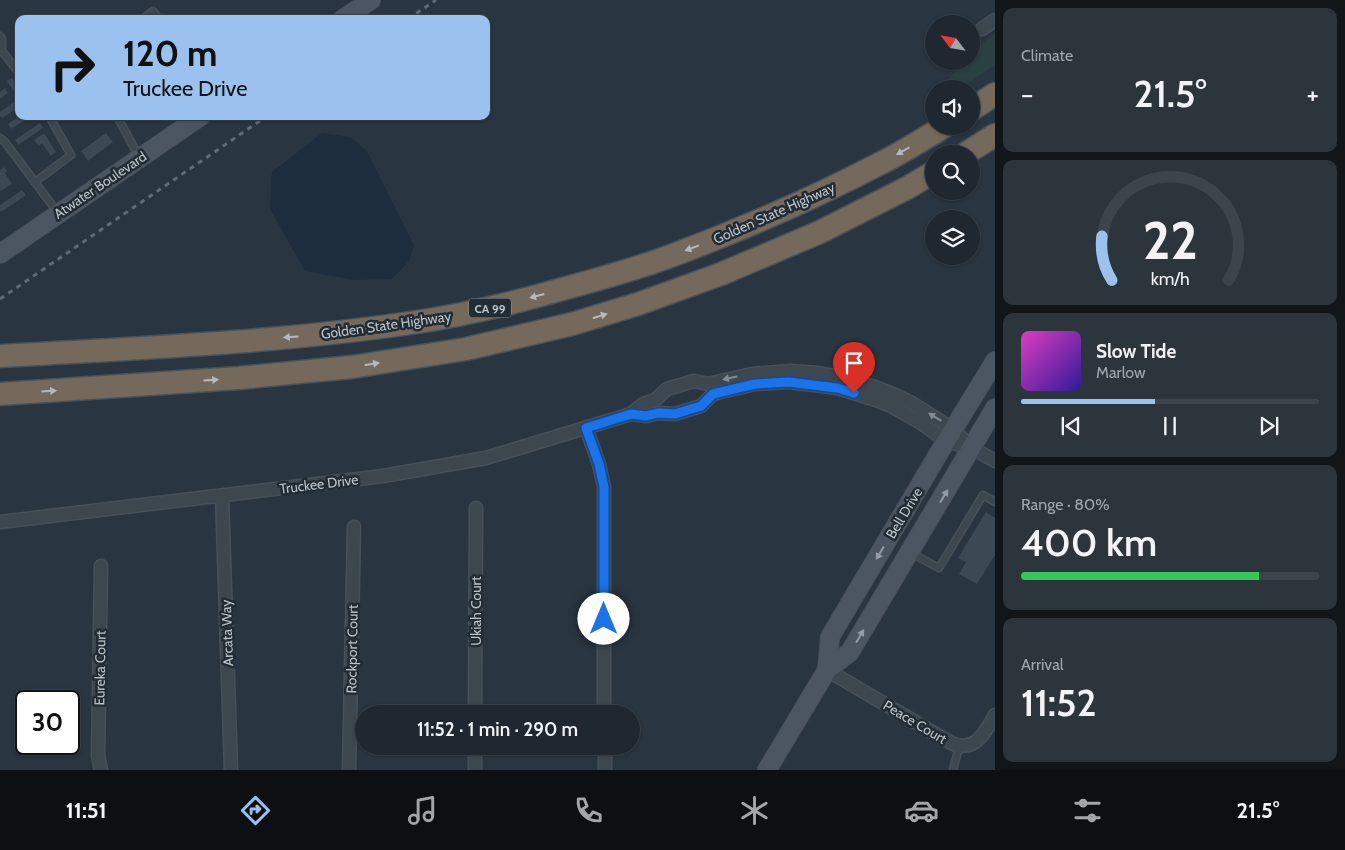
<!DOCTYPE html>
<meta charset="utf-8">
<style>
:root{--surface:#1f2830;--page:#2c343c;--text:#f1f3f6;--muted:#a1a6ab;--line:#3c444c;--accent:#9bc2ee}
body{margin:0;font-family:Cabin,sans-serif;background:var(--page);color:var(--text);height:100vh;display:flex;flex-direction:column;font-size:19px;white-space:nowrap}
*{box-sizing:border-box;margin:0}
p{font-size:16px;color:var(--muted)}
.icon{flex:none;width:28px;height:28px;fill:none;stroke:currentColor;stroke-width:2;stroke-linecap:round;stroke-linejoin:round}
.map{position:relative;flex:1;overflow:hidden}
.panel{display:flex;flex-direction:column;gap:8px;padding:8px;background:#11161a;width:350px}
.panel>*{flex:none}
.banner{position:absolute;left:15px;top:15px;width:475px;height:105px;border-radius:10px;box-shadow:0 1px 4px #0004,0 0 0 1px var(--line);background:#9bc2ee;color:#111;overflow:hidden}
.needle{width:32px;rotate:301deg}
.buttons{position:absolute;left:925px;top:15px;display:grid;gap:10px}
.buttons a{display:grid;place-items:center;width:55px;height:55px;border-radius:50%;background:var(--surface);box-shadow:0 1px 4px #0004,0 0 0 1px var(--line);font-size:25px}
.speed{position:absolute;left:15px;top:690px;display:flex;gap:10px;font-size:25px;font-weight:700;text-align:center}
.speed>*{display:grid;place-content:center;width:65px;height:65px;border-radius:50%;background:var(--surface);box-shadow:0 1px 4px #0004,0 0 0 1px var(--line);line-height:1}
.speed .limit{border:2px solid #111;border-radius:8px;background:#fff;color:#111}
.pin{position:absolute;display:grid;place-items:center;width:42px;height:42px;color:#fff;margin:-51px -21px;border-radius:50% 50% 50% 0;rotate:-45deg;box-shadow:0 0 5px #0007}
.pin .icon{rotate:45deg}
.me{position:absolute;width:55px;margin:-28px;rotate:0deg;stroke-linejoin:round;filter:drop-shadow(0 0 4px #0008)}
.turn{display:flex;align-items:center;gap:18px;height:105px;padding:0 25px;font-size:22px}
.turn .icon{width:65px;height:65px;stroke-width:2.5}
.turn b{display:block;font-size:35px;line-height:42px}
.big{font-size:38px;font-weight:600;line-height:1.1}
.panel .tile{flex:1;display:flex;flex-direction:column;justify-content:center;gap:8px;min-width:0;padding:0 18px;border-radius:10px;background:var(--page)}
.panel .dial{align-items:center;gap:0}
.dial svg{height:130px;overflow:visible;fill:none;stroke:var(--line);stroke-width:7;stroke-linecap:round;text-anchor:middle}
.dial text{fill:var(--text);stroke:none}
.song{display:flex;align-items:center;gap:15px}
.cover{width:60px;height:60px;border-radius:8px;background:linear-gradient(135deg,hsl(310 70% 55%),hsl(250 70% 35%))}
.played{height:5px;border-radius:2px;background:linear-gradient(90deg,var(--accent) 45%,var(--line) 45%)}
.keys{display:flex;justify-content:space-around;direction:ltr}
.heat{display:flex;justify-content:space-between;align-items:center;font-size:28px;direction:ltr}
.charge{height:8px;border-radius:4px;background:linear-gradient(90deg,#34c759 80%,var(--line) 0)}
.trip{position:absolute;left:355px;top:705px;width:285px;height:50px;border-radius:25px;background:var(--surface);box-shadow:0 1px 4px #0004,0 0 0 1px var(--line);font-weight:600;line-height:50px;text-align:center}
.tabs{display:flex;height:80px;justify-content:space-around;align-items:center;background:#0c1013;color:var(--muted)}
.tabs .icon{width:35px;height:35px}
.tabs .current{color:var(--accent)}
.tabs b{font-size:22px;color:var(--text)}
main{display:flex;flex:1;min-height:0}
.map>svg:first-child{display:block}
.green{fill:#2b4041}
.water{fill:#1d2d3d}
.building{fill:#3c4955}
.lines{fill:none;stroke-linecap:round;stroke-linejoin:round}
.lane-casing{stroke:#475059;stroke-width:9}
.street-casing{stroke:#475059;stroke-width:15}
.secondary-casing{stroke:#475059;stroke-width:20}
.highway-casing{stroke:#48525a;stroke-width:25}
.lane{stroke:#3d4750;stroke-width:6}
.street{stroke:#3d4750;stroke-width:12}
.secondary{stroke:#4c5662;stroke-width:18}
.highway{stroke:#75695b;stroke-width:22}
.rail{stroke:#606b76;stroke-width:3;stroke-dasharray:5 5;stroke-linecap:butt}
.oneway{fill:#b3b9bf}
.oneway2{fill:#828b93}
.oneway3{fill:#949ca6}
.route-casing{stroke:#114b97;stroke-width:12}
.route{stroke:#1a73e8;stroke-width:9}
.labels{text-anchor:middle;dominant-baseline:central;stroke-width:5;stroke-linejoin:round;paint-order:stroke}
.shield{fill:#222c35;stroke:#8c959d;stroke-width:1}
.shield-label{font-size:12px;font-weight:bold;fill:#bac2ca}
.street-label{font-size:14px;fill:#bac2ca;stroke:#222c35}
</style>
<main>
<div class="map">
<svg width="995" height="770" viewBox="0 0 995 770">
<rect width="100%" height="100%" fill="#293540"/>
<!-- green -->
<polygon class="green" points="995,32 995,65 960,89 939,89 965,61 971,61 971,54"/>
<!-- water -->
<polygon class="water" points="322,133 350,137 367,151 414,245 409,261 392,279 354,280 305,271 270,209 272,172"/>
<!-- building -->
<g class="building">
<polygon points="12,78 19,88 14,92 7,81"/>
<polygon points="5,88 8,93 0,99 0,92"/>
<polygon points="19,99 19,107 2,118 0,116 0,112"/>
<polygon points="20,116 31,116 11,129 8,124"/>
<polygon points="40,123 43,128 18,145 15,140"/>
<polygon points="44,133 56,152 51,156 42,143 39,146 34,140"/>
<polygon points="106,133 113,142 88,161 81,151"/>
<polygon points="4,167 7,171 5,173 12,184 1,191 0,190 0,170"/>
<polygon points="22,190 26,195 1,212 0,210 0,205"/>
<polygon points="986,512 995,518 995,555 977,584 959,574 966,562 958,558"/>
</g>
<g class="lines">
<defs>
<g id="lane">
<polyline points="143,19 153,11 159,19"/>
<polyline points="0,36 2,39 2,51"/>
<polyline points="0,52 2,51 19,73"/>
<polyline points="117,116 139,157"/>
<polyline points="0,138 5,142 58,213"/>
<polyline points="35,182 71,155 49,116"/>
<polyline points="911,553 939,568 983,495 995,502"/>
<polyline points="953,770 959,747"/>
</g>
<g id="street">
<polyline points="982,29 995,20"/>
<polyline points="631,414 646,416 658,413 675,414 701,406 713,394 755,384 789,382 822,386 837,388 876,400 893,407 921,423 946,441 972,448 995,461"/>
<polyline points="586,428 599,464 604,487 604,714"/>
<polyline points="222,496 231,770"/>
<polyline points="0,522 383,476 486,458 631,414 643,404 655,400 667,389 694,381 708,384 752,374 790,371 817,373 841,377 875,387 895,395 912,403 953,429 972,448"/>
<path d="M827,670L951,743C975,753 984,734 995,715"/>
<polyline points="475,714 476,508"/>
<polyline points="605,746 605,770"/>
<polyline points="101,770 98,756 101,566"/>
<polyline points="349,770 354,527"/>
<polyline points="475,770 475,746"/>
</g>
<g id="secondary">
<polyline points="343,19 371,0"/>
<polyline points="0,254 201,116"/>
<polyline points="827,670 830,637 946,441 995,361"/>
<polyline points="767,770 827,670 850,652 995,408"/>
</g>
<g id="highway">
<polyline points="971,110 995,94"/>
<polyline points="965,154 995,135"/>
<path d="M0,356C137,348 274,343 410,323C460,316 510,304 559,290C596,280 633,270 668,257C741,230 812,199 881,163C903,152 924,139 945,126"/>
<polyline points="0,394 239,378 352,367 466,349 572,324 638,304 721,274 820,232 907,188 934,172"/>
</g>
</defs>
<!-- lane casing -->
<use href="#lane" class="lane-casing"/>
<!-- street casing -->
<use href="#street" class="street-casing"/>
<!-- secondary casing -->
<use href="#secondary" class="secondary-casing"/>
<!-- highway casing -->
<use href="#highway" class="highway-casing"/>
<!-- lane -->
<use href="#lane" class="lane"/>
<!-- street -->
<use href="#street" class="street"/>
<!-- secondary -->
<use href="#secondary" class="secondary"/>
<!-- highway -->
<use href="#highway" class="highway"/>
<!-- rail -->
<g class="rail">
<polyline points="408,19 436,0"/>
<polyline points="0,299 267,116"/>
</g>
</g>
<!-- one-way arrows -->
<defs><path id="oneway-solid" d="M-6-.8H1V-3.2L6.5 0L1 3.2V.8H-6Z" transform="scale(1.25)"/></defs>
<g class="oneway">
<use href="#oneway-solid" transform="translate(903 151) rotate(150)"/>
<use href="#oneway-solid" transform="translate(692 248) rotate(159)"/>
<use href="#oneway-solid" transform="translate(537 296) rotate(165)"/>
<use href="#oneway-solid" transform="translate(600 316) rotate(-17)"/>
<use href="#oneway-solid" transform="translate(291 337) rotate(176)"/>
<use href="#oneway-solid" transform="translate(372 364) rotate(-9)"/>
<use href="#oneway-solid" transform="translate(211 380) rotate(-4)"/>
<use href="#oneway-solid" transform="translate(49 391) rotate(-4)"/>
</g>
<g class="oneway2">
<use href="#oneway-solid" transform="translate(730 378) rotate(168)"/>
<use href="#oneway-solid" transform="translate(935 417) rotate(-149)"/>
</g>
<g class="oneway3">
<use href="#oneway-solid" transform="translate(944 496) rotate(-59)"/>
<use href="#oneway-solid" transform="translate(880 553) rotate(121)"/>
<use href="#oneway-solid" transform="translate(860 636) rotate(-59)"/>
</g>
<g class="lines">
<defs>
<polyline id="route" points="604,619 604,487 599,464 586,428 631,414 646,416 658,413 675,414 701,406 713,394 755,384 789,382 837,388 854,393"/>
</defs>
<!-- route casing -->
<use href="#route" class="route-casing"/>
<!-- route -->
<use href="#route" class="route"/>
</g>
<g class="labels">
<!-- shield labels -->
<rect class="shield" x="469" y="298.5" width="42" height="19" rx="4"/>
<g class="shield-label">
<text x="490" y="308">CA 99</text>
</g>
<!-- street labels -->
<g class="street-label">
<text transform="translate(100 185) rotate(-34)">Atwater Boulevard</text>
<text transform="translate(774 213) rotate(-24)">Golden State Highway</text>
<text transform="translate(386 325) rotate(-8)">Golden State Highway</text>
<text transform="translate(319 484) rotate(-7)">Truckee Drive</text>
<text transform="translate(904 513) rotate(-59)">Bell Drive</text>
<text transform="translate(476 611) rotate(-90)">Ukiah Court</text>
<text transform="translate(227 633) rotate(-92)">Arcata Way</text>
<text transform="translate(352 649) rotate(-89)">Rockport Court</text>
<text transform="translate(100 668) rotate(-89)">Eureka Court</text>
<text transform="translate(915 722) rotate(31)">Peace Court</text>
</g>
</g>
</svg>
<div class="buttons">
<a><svg class="needle" viewBox="-14 -14 28 28"><path d="M0-13l5 13h-10z" fill="#e53935"/><path d="M0 13l5-13h-10z" fill="#a1a6ab"/></svg></a>
<a><svg class="icon" aria-label="sound" viewBox="0 0 24 24"><path d="M4 9h4l5-4v14l-5-4H4zM17 9q2 3 0 6"/></svg></a>
<a><svg class="icon" aria-label="search" viewBox="0 0 24 24"><circle cx="10" cy="10" r="6"/><path d="M15 15l6 6"/></svg></a>
<a><svg class="icon" aria-label="layers" viewBox="0 0 24 24"><path d="M12 4l9 5-9 5-9-5zM3 14l9 5 9-5"/></svg></a>
</div>
<div class="speed"><div class="limit">30</div></div>
<div class="pin" style="left:854px;top:393px;background:#d93025"><svg class="icon" aria-label="arrive" viewBox="0 0 24 24"><path d="M6 21V4h12l-3 4 3 4H6"/></svg></div>
<svg class="me" style="left:604px;top:619px" viewBox="-20 -20 40 40"><circle r="19" fill="#fff"/><path d="M0-13L10 11 0 6-10 11z" fill="#1a73e8"/></svg>
<div class="trip">11:52 · 1 min · 290 m</div>
<div class="banner">
<div class="turn"><svg class="icon" aria-label="right" viewBox="0 0 24 24"><path d="M7 20v-9h11M14 6l5 5-5 5"/></svg><div><b>120 m</b>Truckee Drive</div></div>
</div>
</div>
<section class="panel">
<div class="tile"><p>Climate</p>
<div class="heat"><a>−</a><b class="big">21.5°</b><a>+</a></div>
</div>
<div class="tile dial"><svg viewBox="0 0 100 80">
<path d="M14 69A42 42 0 1 1 86 69"/>
<path d="M14 69A42 42 0 0 1 8 42" stroke="#9bc2ee"/>
<text x="50" y="56" font-size="32" font-weight="700">22</text>
<text x="50" y="72" font-size="11">km/h</text>
</svg></div>
<div class="tile">
<div class="song"><i class="cover"></i><div><b>Slow Tide</b><p>Marlow</p></div></div>
<div class="played"></div>
<div class="keys"><svg class="icon" aria-label="previous" viewBox="0 0 24 24"><path d="M18 5L8 12l10 7zM5 5v14"/></svg><svg class="icon" aria-label="pause" viewBox="0 0 24 24"><path d="M8 5v14M16 5v14"/></svg><svg class="icon" aria-label="next" viewBox="0 0 24 24"><path d="M6 5l10 7-10 7zM19 5v14"/></svg></div>
</div>
<div class="tile"><p>Range · 80%</p><b class="big">400 km</b><div class="charge"></div></div>
<div class="tile"><p>Arrival</p><b class="big">11:52</b></div>
</section>
</main>
<nav class="tabs">
<b>11:51</b>
<svg class="icon current" aria-label="directions" viewBox="0 0 24 24"><path d="M12 3l9 9-9 9-9-9zM9 14v-3h6M13 9l2 2-2 2"/></svg>
<svg class="icon" aria-label="music" viewBox="0 0 24 24"><path d="M9 18V5l10-2v13"/><circle cx="6" cy="18" r="3"/><circle cx="16" cy="16" r="3"/></svg>
<svg class="icon" aria-label="phone" viewBox="0 0 24 24"><path d="M5 4h4l2 5-3 2q2 4 5 5l2-3 5 2v4C11 20 4 13 5 4z"/></svg>
<svg class="icon" aria-label="climate" viewBox="0 0 24 24"><path d="M12 3v18M4 7l16 10M4 17L20 7"/></svg>
<svg class="icon" aria-label="car" viewBox="0 0 24 24"><path d="M5 17H2v-5l4-1 3-4h7l3 4 3 1v5h-3M9 17h6M6 11h13"/><circle cx="7" cy="17" r="2"/><circle cx="17" cy="17" r="2"/></svg>
<svg class="icon" aria-label="filters" viewBox="0 0 24 24"><path d="M4 7h16M4 17h16"/><circle cx="9" cy="7" r="2"/><circle cx="15" cy="17" r="2"/></svg>
<b>21.5°</b>
</nav>
